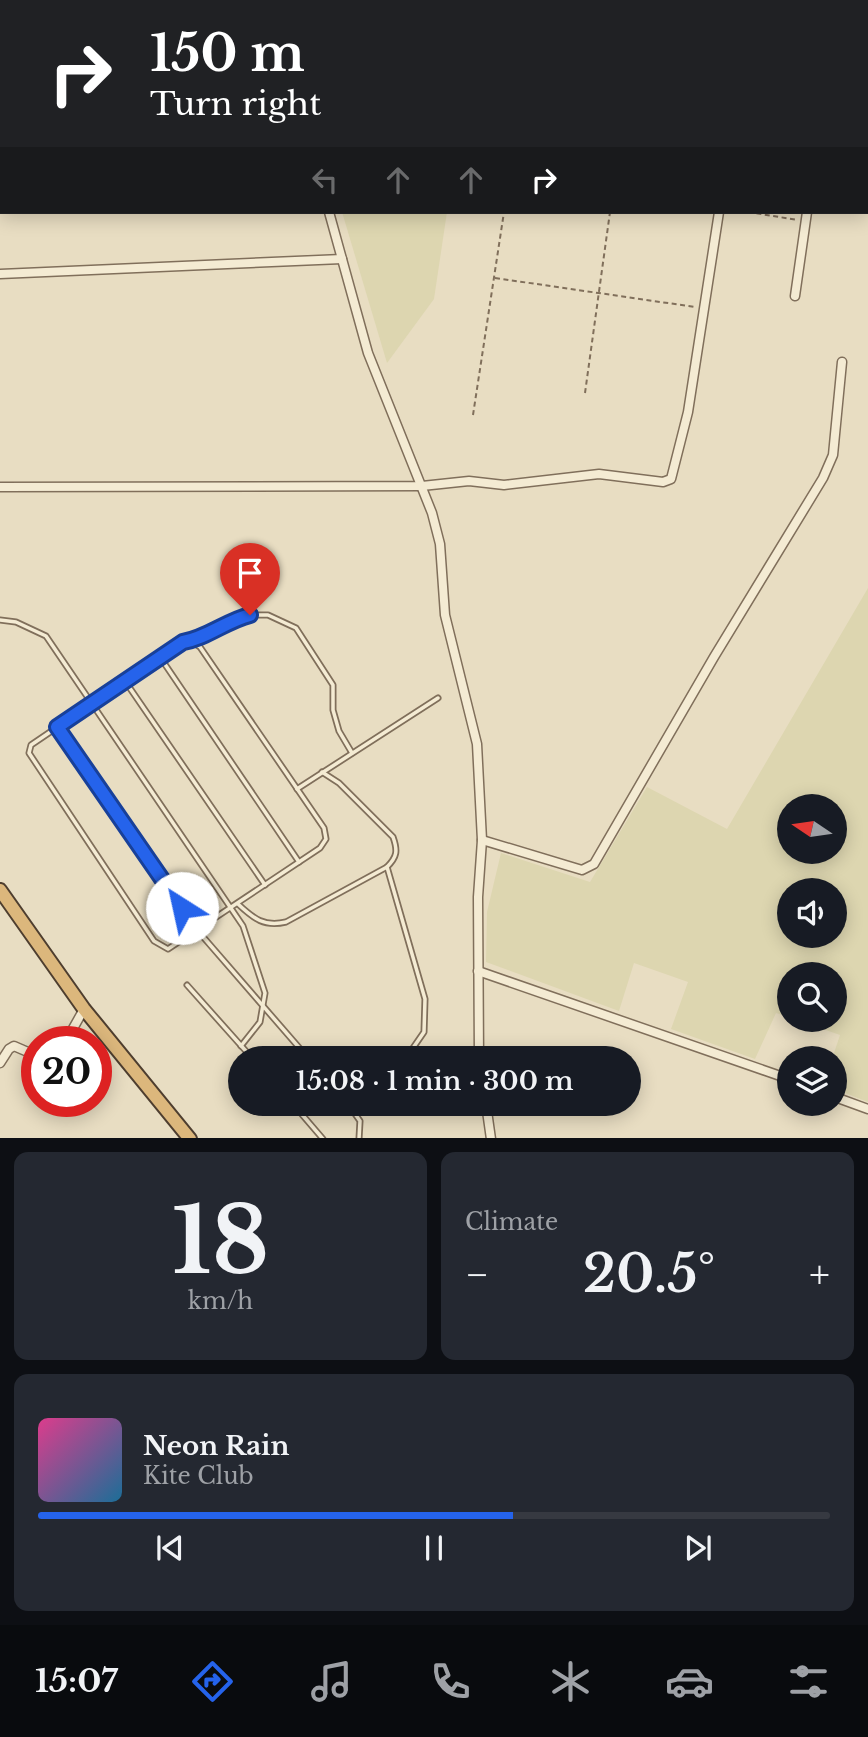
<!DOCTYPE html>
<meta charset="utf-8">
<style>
:root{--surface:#171b24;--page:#242831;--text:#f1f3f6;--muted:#9ea1a6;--line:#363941;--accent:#2563eb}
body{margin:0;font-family:"Libre Baskerville",serif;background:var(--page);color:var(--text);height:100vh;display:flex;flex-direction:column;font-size:26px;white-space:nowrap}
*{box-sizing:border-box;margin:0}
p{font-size:23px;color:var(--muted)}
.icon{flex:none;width:38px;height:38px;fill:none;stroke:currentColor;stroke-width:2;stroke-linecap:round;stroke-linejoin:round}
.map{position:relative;height:1138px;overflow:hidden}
.sheet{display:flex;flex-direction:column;gap:14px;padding:14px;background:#0d0f14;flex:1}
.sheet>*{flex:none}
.top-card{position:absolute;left:0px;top:0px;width:868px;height:214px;box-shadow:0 4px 18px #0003;background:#202124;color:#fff;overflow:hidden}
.needle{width:46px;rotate:283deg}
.controls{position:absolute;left:777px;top:794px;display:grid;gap:14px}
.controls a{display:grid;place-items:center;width:70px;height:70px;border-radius:50%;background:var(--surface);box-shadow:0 4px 18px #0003;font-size:35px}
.speed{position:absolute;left:21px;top:1026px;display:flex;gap:14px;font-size:35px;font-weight:700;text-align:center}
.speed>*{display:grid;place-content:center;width:91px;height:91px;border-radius:50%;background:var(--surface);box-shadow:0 4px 18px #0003;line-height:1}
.speed .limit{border:10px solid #d22;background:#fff;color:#111}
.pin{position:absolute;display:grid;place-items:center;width:60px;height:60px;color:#fff;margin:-72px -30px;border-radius:50% 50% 50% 0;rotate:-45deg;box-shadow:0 0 7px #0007}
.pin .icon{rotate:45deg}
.me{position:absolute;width:77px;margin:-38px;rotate:325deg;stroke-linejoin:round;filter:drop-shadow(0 0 5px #0008)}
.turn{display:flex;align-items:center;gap:24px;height:147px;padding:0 35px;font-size:32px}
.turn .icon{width:91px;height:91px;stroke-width:2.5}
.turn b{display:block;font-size:49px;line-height:60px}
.lanes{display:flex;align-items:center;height:66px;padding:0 35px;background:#0003;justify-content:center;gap:35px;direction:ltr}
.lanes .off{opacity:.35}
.big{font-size:52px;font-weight:600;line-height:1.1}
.sheet .card{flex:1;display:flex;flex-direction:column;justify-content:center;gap:10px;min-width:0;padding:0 24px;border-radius:14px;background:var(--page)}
.sheet .dial{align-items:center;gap:0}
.dial b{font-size:91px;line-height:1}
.song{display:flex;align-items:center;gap:21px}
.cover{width:84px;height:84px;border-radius:10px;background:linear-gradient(135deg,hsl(330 70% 55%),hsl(200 70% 35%))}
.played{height:7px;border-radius:4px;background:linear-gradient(90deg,var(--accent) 60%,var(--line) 60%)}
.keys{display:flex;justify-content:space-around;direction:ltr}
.heat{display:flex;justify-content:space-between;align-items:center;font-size:38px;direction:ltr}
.sheet .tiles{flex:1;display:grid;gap:14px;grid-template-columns:1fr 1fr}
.card:last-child{grid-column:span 2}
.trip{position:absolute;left:228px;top:1046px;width:413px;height:70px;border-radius:35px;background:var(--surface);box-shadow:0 4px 18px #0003;font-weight:600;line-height:70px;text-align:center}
.tabs{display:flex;height:112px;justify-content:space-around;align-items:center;background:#090b0e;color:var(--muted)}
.tabs .icon{width:49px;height:49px}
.tabs .on{color:var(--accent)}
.tabs b{font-size:32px;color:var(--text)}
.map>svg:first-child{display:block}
.farmland{fill:#ddd6b0;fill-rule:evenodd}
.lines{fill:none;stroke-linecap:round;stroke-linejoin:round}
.service-casing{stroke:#806f5b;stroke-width:7}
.minor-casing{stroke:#806f5b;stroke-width:11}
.trunk-casing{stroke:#4e3e2f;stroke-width:16}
.path{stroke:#806f5b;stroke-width:2;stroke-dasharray:5 3.5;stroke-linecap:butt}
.service{stroke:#f4ebd3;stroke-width:3.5}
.minor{stroke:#f4ebd3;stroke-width:8}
.trunk{stroke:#dcb77c;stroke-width:12}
.route-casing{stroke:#184099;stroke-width:18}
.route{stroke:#2563eb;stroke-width:12}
</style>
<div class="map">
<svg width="868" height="1139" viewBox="0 0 868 1139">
<rect width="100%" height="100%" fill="#e8ddc2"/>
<!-- farmland -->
<g class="farmland">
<polygon points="342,212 447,212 434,299 387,363"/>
<path d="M868,588V1102L835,1089V1059H832L840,1035L797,1020H835V975H789V1017L776,1013L755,1059L671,1029L688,982L634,963L619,1011L486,962L487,912L501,853L590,882L647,787L727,829ZM789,807H835V852H789ZM789,891H835V936H789Z"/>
</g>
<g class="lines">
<defs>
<g id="service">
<polyline points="0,620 16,622 46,636 243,926 265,993 260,1022 241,1046"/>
<polyline points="193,640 250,615 268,615 296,628 333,685 333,710 339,731 352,753"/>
<polygon points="191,641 200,647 324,828 326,839 320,848 168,949 154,941 29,753 31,745 183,642"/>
<polyline points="160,657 299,862"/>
<polyline points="125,681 265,885"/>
<polyline points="57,727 198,931 309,1059"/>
<polyline points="297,789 438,698"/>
<polyline points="387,867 425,999 424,1032 413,1048"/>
<path d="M238,904C254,919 264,927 286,922L387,867C397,857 398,851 393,837L339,783L322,772"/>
<polyline points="187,985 253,1059"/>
<polyline points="293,1104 323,1139"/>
<polyline points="348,1104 360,1121 359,1139"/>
</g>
<g id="minor">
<polyline points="268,0 269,2"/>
<polyline points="796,0 797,2"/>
<polyline points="839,2 844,0"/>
<polyline points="0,115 2,115"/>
<polyline points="329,212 368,353 432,513 440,544 445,615 477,744 482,840 478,897 479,1059"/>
<polyline points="0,274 342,259"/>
<polyline points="795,296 807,212"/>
<polyline points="0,487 422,486 469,481 504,485 599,474 663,482 671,479 688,412 719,212"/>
<polyline points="482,840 582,870 594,864 714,657 823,478 833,455 842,362"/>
<polyline points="478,971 789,1079"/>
<polyline points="66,1041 84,1009"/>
<polyline points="0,1063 9,1049 14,1046 37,1056"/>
<polyline points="835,1097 868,1109"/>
<polyline points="486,1104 491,1139"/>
</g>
<g id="trunk">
<polyline points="7,2 8,0"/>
<polyline points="0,25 2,19"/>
<polyline points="0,890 84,1009 190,1139"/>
</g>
</defs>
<!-- service casing -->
<use href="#service" class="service-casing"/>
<!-- minor casing -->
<use href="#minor" class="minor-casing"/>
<!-- trunk casing -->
<use href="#trunk" class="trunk-casing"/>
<!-- path -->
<g class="path">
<polyline points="748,212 798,220"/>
<polyline points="495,278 695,307"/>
<polyline points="585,393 610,212"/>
<polyline points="473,415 504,212"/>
</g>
<!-- service -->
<use href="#service" class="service"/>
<!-- minor -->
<use href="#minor" class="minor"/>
<!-- trunk -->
<use href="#trunk" class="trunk"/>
</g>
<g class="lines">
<defs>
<path id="route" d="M182,908L57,727L183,642C207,638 226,621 250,615"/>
</defs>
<!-- route casing -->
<use href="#route" class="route-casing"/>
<!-- route -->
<use href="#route" class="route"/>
</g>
</svg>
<div class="controls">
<a><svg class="needle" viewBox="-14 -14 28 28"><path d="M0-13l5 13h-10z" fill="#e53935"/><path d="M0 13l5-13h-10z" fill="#9ea1a6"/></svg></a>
<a><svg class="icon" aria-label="sound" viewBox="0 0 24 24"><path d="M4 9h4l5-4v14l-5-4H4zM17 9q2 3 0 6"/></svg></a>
<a><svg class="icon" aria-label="search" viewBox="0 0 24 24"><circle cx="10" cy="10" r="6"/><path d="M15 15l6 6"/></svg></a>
<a><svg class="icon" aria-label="layers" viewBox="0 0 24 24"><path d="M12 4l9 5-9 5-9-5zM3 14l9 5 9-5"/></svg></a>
</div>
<div class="speed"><div class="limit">20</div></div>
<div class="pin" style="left:250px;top:615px;background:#d93025"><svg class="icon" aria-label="arrive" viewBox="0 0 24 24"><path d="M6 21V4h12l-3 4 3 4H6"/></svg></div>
<svg class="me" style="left:182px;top:908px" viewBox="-20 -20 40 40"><circle r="19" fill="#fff"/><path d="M0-13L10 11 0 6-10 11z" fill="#2563eb"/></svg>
<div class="trip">15:08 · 1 min · 300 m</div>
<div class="top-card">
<div class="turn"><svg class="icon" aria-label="right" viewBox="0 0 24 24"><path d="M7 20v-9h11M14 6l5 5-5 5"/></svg><div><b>150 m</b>Turn right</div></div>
<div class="lanes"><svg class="icon off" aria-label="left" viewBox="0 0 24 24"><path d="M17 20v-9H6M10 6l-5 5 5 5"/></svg><svg class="icon off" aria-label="ahead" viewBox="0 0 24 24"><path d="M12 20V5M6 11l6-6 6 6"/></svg><svg class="icon off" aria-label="ahead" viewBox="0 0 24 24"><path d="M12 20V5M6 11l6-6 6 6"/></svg><svg class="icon" aria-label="right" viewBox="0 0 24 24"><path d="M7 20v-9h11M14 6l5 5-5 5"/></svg></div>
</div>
</div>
<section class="sheet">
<div class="tiles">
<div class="card dial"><b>18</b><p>km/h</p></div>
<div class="card"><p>Climate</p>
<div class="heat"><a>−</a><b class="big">20.5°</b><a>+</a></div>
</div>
<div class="card">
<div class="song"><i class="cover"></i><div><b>Neon Rain</b><p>Kite Club</p></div></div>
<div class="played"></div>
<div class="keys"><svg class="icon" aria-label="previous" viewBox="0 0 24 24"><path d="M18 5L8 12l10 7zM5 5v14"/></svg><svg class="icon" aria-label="pause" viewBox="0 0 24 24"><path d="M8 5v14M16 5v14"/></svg><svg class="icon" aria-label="next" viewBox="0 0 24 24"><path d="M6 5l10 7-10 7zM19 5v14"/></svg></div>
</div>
</div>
</section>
<nav class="tabs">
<b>15:07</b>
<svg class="icon on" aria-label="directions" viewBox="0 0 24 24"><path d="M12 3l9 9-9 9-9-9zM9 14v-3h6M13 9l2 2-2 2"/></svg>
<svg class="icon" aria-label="music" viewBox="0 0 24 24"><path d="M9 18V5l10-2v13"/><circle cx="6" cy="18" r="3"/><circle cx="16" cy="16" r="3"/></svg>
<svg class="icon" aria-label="phone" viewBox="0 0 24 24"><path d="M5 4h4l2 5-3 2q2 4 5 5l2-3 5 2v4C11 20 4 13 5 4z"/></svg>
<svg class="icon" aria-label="climate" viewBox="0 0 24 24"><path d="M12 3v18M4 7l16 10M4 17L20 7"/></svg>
<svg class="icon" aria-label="car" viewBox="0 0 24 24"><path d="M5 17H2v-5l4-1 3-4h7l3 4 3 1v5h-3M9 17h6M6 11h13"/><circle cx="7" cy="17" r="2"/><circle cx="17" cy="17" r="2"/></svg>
<svg class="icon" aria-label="filters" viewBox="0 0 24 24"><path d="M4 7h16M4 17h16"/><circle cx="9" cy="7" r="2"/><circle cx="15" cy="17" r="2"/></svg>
</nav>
